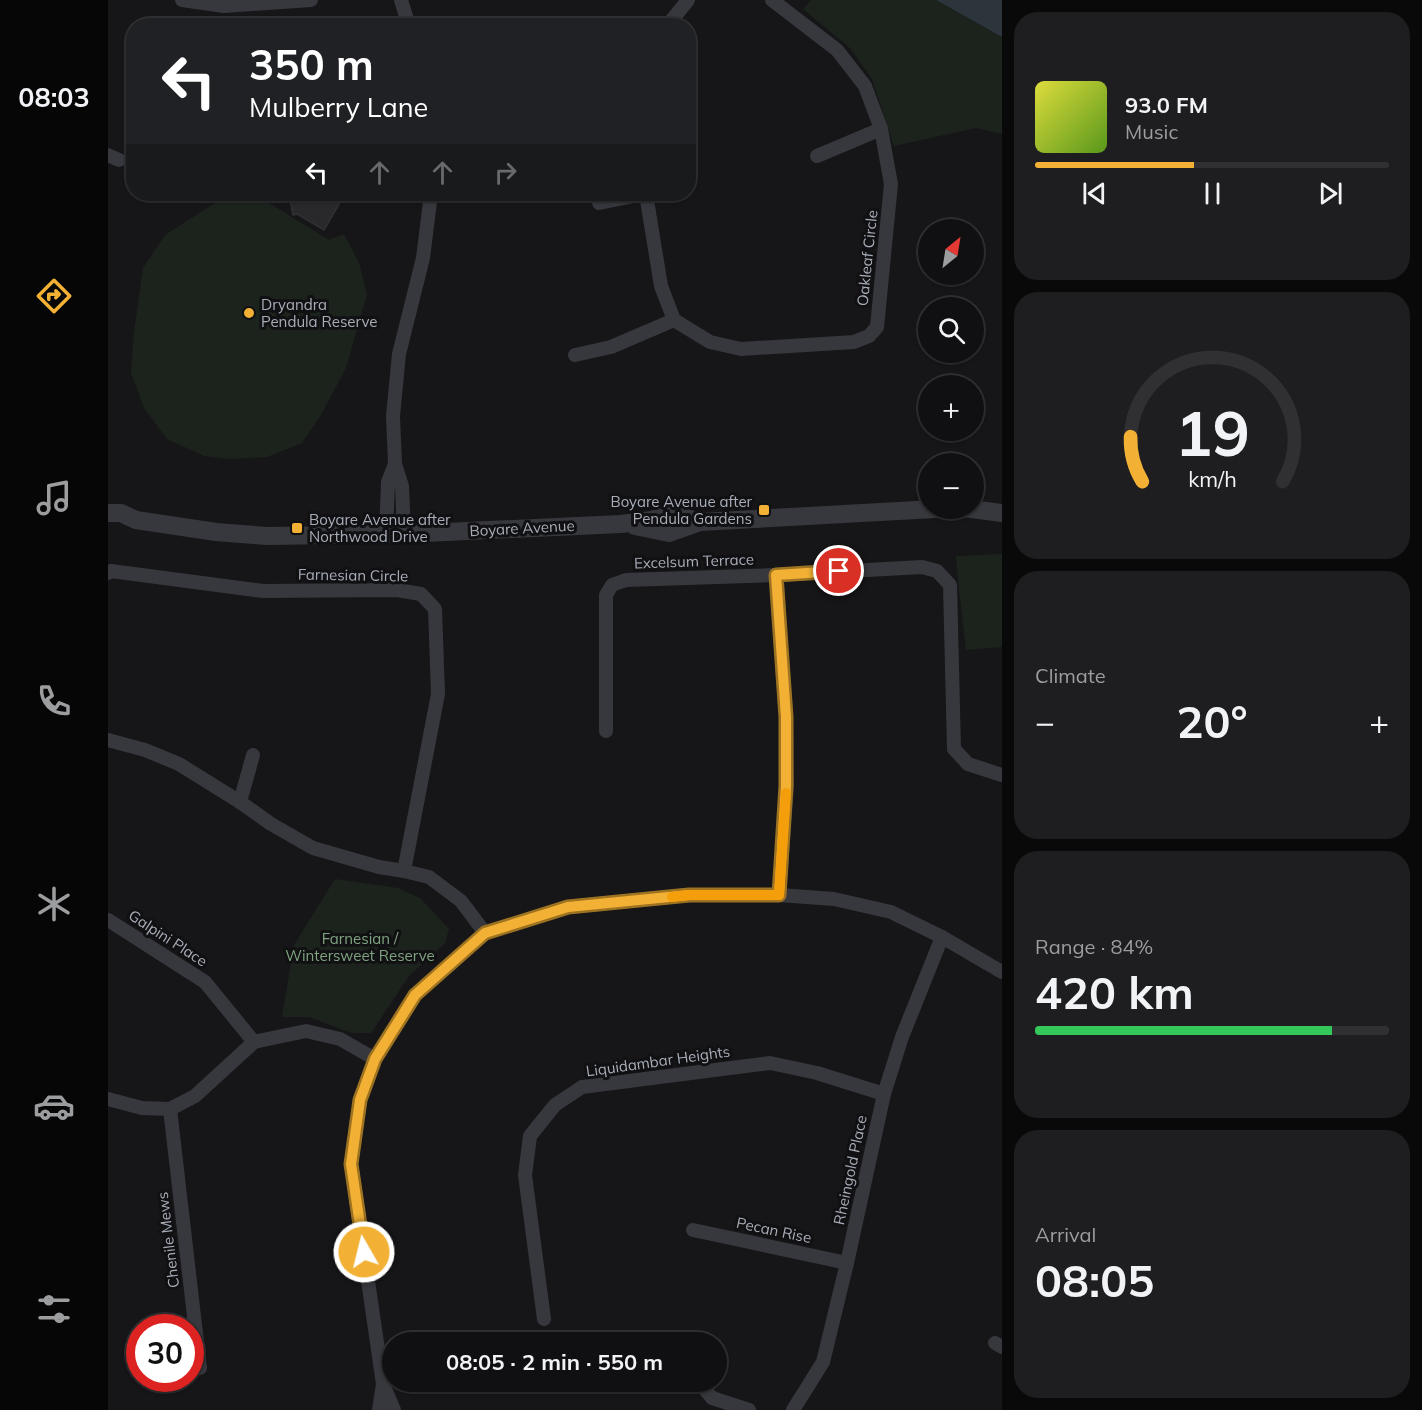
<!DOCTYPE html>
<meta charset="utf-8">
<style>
:root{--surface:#101012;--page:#1e1e20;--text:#f1f3f6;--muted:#9c9d9f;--line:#303032;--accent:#f2b134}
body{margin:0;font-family:Mulish,sans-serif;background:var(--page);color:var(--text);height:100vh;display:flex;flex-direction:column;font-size:22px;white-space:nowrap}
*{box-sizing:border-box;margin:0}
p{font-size:20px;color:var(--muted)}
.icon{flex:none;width:33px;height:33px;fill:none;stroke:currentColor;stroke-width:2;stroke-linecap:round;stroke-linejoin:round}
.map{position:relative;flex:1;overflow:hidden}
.drawer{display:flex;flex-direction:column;gap:12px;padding:12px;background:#09090a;width:420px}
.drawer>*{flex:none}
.guide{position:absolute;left:18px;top:18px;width:570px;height:183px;border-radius:24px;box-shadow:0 2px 4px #0004,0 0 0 2px var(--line);background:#202124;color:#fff;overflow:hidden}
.needle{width:39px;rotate:30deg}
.controls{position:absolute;left:810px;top:219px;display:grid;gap:12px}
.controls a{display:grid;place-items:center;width:66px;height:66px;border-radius:50%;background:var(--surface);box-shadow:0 2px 4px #0004,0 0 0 2px var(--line);font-size:30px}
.speed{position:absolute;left:18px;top:1314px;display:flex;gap:12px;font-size:30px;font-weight:700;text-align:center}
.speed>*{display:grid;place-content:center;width:78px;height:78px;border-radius:50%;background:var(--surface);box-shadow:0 2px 4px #0004,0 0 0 2px var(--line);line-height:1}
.speed .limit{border:9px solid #d22;background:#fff;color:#111}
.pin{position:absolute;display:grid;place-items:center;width:51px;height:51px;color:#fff;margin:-26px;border:3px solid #fff;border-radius:50%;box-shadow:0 2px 6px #0007}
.me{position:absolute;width:66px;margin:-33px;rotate:352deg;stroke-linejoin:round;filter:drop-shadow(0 0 4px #0008)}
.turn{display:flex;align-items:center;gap:21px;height:126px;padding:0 24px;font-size:27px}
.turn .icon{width:78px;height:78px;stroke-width:2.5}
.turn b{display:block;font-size:42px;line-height:51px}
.lanes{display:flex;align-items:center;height:57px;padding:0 24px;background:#0003;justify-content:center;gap:30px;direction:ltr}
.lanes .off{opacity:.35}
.big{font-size:45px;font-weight:700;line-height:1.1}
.drawer .tile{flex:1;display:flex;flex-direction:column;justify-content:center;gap:9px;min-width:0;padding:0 21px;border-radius:24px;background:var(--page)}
.drawer .dial{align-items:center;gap:0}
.dial svg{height:156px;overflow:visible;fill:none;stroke:var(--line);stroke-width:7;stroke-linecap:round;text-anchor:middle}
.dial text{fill:var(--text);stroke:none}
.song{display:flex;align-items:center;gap:18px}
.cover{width:72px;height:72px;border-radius:9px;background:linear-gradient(135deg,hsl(60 70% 55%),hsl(90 70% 35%))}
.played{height:6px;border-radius:3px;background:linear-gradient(90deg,var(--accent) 45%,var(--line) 45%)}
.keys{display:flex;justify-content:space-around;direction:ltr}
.heat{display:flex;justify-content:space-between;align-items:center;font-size:33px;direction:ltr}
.charge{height:9px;border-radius:4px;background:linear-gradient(90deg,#34c759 84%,var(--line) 0)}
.trip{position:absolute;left:274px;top:1332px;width:345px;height:60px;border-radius:30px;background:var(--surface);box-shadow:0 2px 4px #0004,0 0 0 2px var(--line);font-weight:700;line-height:60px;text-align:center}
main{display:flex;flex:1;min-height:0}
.menu{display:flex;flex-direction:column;width:108px;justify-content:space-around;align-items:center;background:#060607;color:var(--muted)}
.menu .icon{width:42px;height:42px}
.menu .on{color:var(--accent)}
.menu b{font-size:27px;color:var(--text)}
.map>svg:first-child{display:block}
.green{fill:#1c231d}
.water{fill:#2c353c}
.building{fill:#29292c;stroke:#303034;stroke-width:1.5}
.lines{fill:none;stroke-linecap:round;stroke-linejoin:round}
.minor{stroke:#37383d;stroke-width:14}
.tertiary{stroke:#37383d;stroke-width:18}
.route-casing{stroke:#9d7322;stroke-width:15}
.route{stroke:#f2b134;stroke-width:10}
.slow{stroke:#f59e0b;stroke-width:10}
.poi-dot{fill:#f2b134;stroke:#111113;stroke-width:2}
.labels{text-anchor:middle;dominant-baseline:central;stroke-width:6;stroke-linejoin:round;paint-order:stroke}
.street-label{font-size:15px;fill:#a8adb8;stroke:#111113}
.poi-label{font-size:15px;fill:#a8adb8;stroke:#111113;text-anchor:start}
.park-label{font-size:15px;fill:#7fa381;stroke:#111113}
</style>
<main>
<nav class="menu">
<b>08:03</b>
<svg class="icon on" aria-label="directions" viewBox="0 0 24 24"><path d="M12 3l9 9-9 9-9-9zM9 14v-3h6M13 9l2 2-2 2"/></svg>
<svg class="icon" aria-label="music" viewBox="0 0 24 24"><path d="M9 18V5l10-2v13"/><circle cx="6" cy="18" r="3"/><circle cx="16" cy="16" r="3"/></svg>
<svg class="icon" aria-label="phone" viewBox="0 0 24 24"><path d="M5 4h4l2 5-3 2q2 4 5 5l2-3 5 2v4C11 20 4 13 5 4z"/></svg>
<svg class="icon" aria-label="climate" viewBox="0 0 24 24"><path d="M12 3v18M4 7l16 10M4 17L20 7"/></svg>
<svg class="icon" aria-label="car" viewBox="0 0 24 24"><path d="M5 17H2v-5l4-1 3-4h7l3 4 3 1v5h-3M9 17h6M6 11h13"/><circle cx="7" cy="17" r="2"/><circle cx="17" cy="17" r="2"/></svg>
<svg class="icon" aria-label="filters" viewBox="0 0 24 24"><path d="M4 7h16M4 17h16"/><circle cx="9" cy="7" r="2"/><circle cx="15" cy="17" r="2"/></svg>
</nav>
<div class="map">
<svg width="894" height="1410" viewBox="0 0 894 1410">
<rect width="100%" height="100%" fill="#161618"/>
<!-- green -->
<g class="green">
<polygon points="703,0 828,0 894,37 894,134 868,128 786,146 764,79 742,48 695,9"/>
<polygon points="107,203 161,203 221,240 236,234 251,263 259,294 238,368 213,415 194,443 159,457 123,459 96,456 59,439 36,408 23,373 26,332 35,268 57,235"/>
<polygon points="894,554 894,647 858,650 851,590 848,556"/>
<polygon points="227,879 290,888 312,898 341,929 337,943 301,976 263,1033 244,1033 201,1017 174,1017 186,945"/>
</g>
<!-- water -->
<polygon class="water" points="828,0 894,0 894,37"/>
<!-- building -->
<polygon class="building" points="189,194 237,194 216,230 189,214 185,215 181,195"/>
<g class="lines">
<!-- minor -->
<g class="minor">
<polyline points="74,0 116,6 203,0"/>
<polyline points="293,0 301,26"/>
<polyline points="559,26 580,0"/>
<polyline points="0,155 11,160"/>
<polyline points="709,156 773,129"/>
<polyline points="538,194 553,286 566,320 602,342 633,349 746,342 761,336 769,327 783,184 773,129 757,86 729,50 664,0"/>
<polyline points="491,203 536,194"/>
<polyline points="467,355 503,347 566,320"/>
<polyline points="278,534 280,482 287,464"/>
<polyline points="296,534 294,486 287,464 285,416 291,354 315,258 323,194"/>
<polyline points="0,573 3,571 155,591 289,590 313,594 327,609 330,694 296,871"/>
<polyline points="668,575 678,717 679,786 671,895"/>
<polyline points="498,731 498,595 504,585 518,580 668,575 814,567 829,571 842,585 846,749 860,764 894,775"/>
<polyline points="0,740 37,750 71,764 132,802 163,824 205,848 271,867 296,871 321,877 353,901 377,933"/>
<polyline points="132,802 145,755"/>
<polyline points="0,920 97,982 146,1042"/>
<polyline points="0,1099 34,1108 62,1109 87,1096 146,1042 198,1031 232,1039 267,1059"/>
<polyline points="62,1109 92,1368"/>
<polyline points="585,1230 739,1263"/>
<polyline points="436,1319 417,1175 422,1136 447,1105 474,1087 662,1063 709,1073 776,1094"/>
<polyline points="887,1343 894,1347"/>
<polyline points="596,1388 604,1398 641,1410"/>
<polyline points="271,1410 275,1384"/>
<polyline points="286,1410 275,1384 243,1164 252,1100 267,1059 307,995 377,933 460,907 581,895 671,895 726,899 783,912 834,937 894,972"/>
<polyline points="685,1410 715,1362 739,1263 776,1094 794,1037 834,937"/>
</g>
<!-- tertiary -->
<g class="tertiary">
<polyline points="856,508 894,513"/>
<polyline points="0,513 13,513 28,520 108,532 159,536 296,534 513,524 544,520 558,515 573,516 592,522"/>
<polyline points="527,526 561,533 592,522 845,508"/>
</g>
</g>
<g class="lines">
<defs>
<polyline id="route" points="256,1252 243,1164 252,1100 267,1059 307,995 377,933 460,907 581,895 671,895 678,786 678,717 668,575 731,571"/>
</defs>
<!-- route casing -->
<use href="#route" class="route-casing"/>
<!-- route -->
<use href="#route" class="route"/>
<!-- slow -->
<polyline class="slow" points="564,897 581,895 671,895 678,793"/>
</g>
<!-- markers -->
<g class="poi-dot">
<circle cx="141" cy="313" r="6"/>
<rect x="650" y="504" width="12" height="12" rx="3"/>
<rect x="183" y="522" width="12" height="12" rx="3"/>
</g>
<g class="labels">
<!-- street labels -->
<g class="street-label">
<text transform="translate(759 258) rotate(-84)">Oakleaf Circle</text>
<text transform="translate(414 528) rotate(-3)">Boyare Avenue</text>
<text transform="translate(586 561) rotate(-2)">Excelsum Terrace</text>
<text transform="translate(245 575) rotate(1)">Farnesian Circle</text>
<text transform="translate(60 938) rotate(33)">Galpini Place</text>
<text transform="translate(550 1061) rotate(-8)">Liquidambar Heights</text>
<text transform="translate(742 1170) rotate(-78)">Rheingold Place</text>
<text transform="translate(666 1230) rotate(12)">Pecan Rise</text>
<text transform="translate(60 1240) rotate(-97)">Chenile Mews</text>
</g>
<!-- poi labels -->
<g class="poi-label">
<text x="153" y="304">Dryandra<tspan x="153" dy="17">Pendula Reserve</tspan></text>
<text x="644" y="501" text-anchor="end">Boyare Avenue after<tspan x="644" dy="17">Pendula Gardens</tspan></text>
<text x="201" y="519">Boyare Avenue after<tspan x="201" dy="17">Northwood Drive</tspan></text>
</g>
<!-- park labels -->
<g class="park-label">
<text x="252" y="938">Farnesian /<tspan x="252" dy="17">Wintersweet Reserve</tspan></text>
</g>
</g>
</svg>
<div class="controls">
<a><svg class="needle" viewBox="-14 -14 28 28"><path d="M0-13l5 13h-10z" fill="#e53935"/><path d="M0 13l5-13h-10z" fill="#9c9d9f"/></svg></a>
<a><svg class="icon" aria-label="search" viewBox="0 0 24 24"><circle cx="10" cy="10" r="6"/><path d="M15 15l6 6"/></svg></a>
<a>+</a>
<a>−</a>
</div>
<div class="speed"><div class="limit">30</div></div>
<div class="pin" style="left:731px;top:571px;background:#d93025"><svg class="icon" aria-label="arrive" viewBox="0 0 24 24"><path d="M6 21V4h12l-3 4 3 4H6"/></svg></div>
<svg class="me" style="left:256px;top:1252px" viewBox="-20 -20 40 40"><circle r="17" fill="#f2b134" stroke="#fff" stroke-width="3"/><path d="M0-11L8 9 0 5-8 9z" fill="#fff"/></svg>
<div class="trip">08:05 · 2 min · 550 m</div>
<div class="guide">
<div class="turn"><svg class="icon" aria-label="left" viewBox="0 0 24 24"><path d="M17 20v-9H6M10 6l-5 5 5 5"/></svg><div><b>350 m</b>Mulberry Lane</div></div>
<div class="lanes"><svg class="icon" aria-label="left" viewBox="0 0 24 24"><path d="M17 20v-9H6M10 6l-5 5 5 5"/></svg><svg class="icon off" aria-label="ahead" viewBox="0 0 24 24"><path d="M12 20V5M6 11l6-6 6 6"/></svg><svg class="icon off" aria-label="ahead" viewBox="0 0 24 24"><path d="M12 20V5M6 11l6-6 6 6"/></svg><svg class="icon off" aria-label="right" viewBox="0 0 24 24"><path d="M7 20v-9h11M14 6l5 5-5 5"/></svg></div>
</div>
</div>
<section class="drawer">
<div class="tile">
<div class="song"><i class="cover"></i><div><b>93.0 FM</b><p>Music</p></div></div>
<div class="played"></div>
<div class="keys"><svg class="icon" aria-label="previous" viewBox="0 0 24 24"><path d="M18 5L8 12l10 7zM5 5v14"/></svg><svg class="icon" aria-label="pause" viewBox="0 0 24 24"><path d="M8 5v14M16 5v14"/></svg><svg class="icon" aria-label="next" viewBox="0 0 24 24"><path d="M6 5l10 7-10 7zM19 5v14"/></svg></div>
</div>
<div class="tile dial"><svg viewBox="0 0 100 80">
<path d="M14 69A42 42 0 1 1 86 69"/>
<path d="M14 69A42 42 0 0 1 8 46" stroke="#f2b134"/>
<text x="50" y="56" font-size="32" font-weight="700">19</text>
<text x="50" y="72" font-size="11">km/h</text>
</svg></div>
<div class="tile"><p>Climate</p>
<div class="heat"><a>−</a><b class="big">20°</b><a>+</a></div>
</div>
<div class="tile"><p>Range · 84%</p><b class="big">420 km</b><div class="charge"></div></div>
<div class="tile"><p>Arrival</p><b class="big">08:05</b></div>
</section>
</main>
